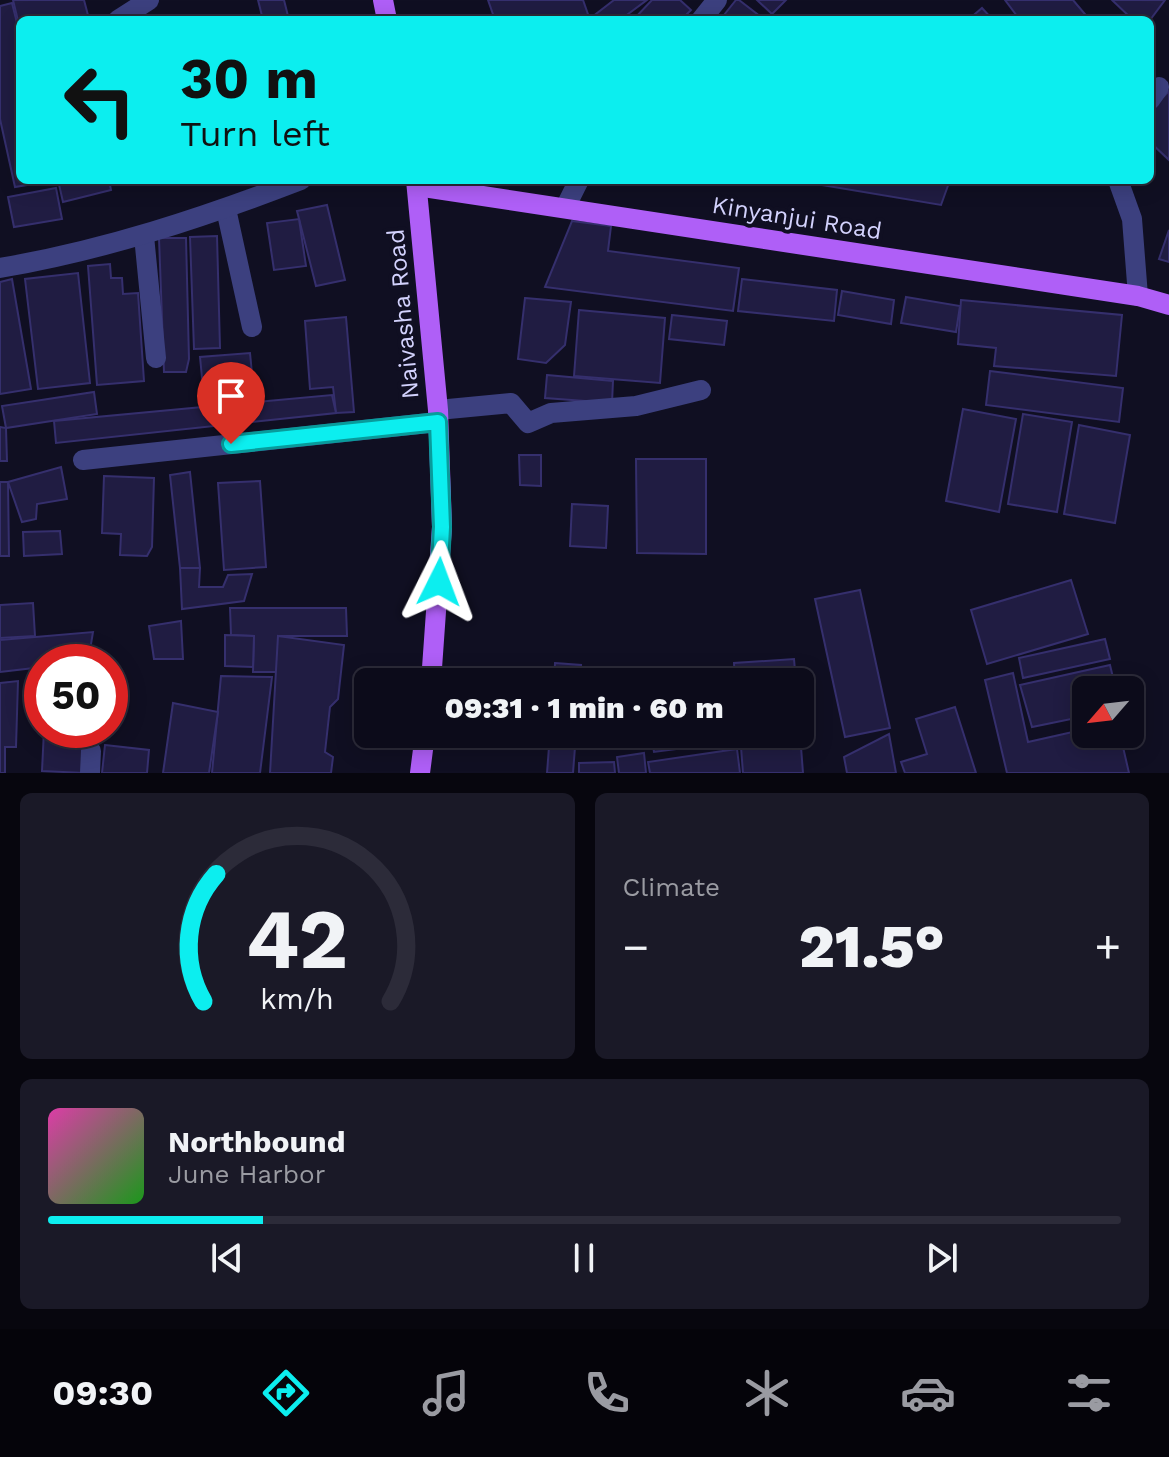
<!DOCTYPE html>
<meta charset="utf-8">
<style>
:root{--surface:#0c0b1a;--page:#1a1927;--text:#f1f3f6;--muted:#9a9ba2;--line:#2c2b39;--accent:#0ceeef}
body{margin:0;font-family:"Work Sans",sans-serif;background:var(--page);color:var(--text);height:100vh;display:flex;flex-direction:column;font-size:30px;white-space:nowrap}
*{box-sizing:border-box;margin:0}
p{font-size:26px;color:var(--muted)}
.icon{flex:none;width:44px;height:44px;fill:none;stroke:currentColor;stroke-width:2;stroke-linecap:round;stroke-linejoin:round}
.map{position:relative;height:773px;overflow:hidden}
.panel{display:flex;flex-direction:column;gap:20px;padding:20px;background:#07060e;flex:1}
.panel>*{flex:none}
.banner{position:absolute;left:16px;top:16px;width:1138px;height:168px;border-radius:12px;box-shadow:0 4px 20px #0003,0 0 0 2px var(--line);background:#0ceeef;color:#111;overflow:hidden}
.needle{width:52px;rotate:242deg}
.controls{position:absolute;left:1072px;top:676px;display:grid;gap:16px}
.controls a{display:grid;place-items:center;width:72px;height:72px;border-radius:12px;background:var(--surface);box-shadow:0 4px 20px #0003,0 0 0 2px var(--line);font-size:40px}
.speed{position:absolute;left:24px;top:644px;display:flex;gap:16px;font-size:40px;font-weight:700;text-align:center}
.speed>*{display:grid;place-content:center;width:104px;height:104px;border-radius:50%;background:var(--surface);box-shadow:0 4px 20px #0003,0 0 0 2px var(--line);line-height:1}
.speed .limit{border:12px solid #d22;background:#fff;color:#111}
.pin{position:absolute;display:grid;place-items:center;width:68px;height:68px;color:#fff;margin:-82px -34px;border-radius:50% 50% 50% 0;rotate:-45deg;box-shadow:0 0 8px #0007}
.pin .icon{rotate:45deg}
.me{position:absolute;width:88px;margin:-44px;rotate:3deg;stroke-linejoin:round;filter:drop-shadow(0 0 6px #0008)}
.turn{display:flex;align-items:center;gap:28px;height:168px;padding:0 32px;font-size:36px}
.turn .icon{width:104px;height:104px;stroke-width:2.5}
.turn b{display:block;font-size:56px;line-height:68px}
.big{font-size:60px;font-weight:800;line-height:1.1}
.panel .card{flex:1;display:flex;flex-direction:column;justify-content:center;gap:12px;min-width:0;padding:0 28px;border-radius:12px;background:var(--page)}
.panel .dial{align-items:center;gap:0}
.dial svg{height:208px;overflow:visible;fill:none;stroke:var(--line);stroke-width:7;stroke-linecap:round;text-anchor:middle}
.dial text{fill:var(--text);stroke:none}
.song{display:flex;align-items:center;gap:24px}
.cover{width:96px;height:96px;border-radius:12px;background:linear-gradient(135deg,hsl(320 70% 55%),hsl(120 70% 35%))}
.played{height:8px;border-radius:4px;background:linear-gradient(90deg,var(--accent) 20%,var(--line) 20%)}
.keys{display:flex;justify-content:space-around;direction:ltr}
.heat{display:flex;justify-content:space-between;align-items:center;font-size:44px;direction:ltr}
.panel .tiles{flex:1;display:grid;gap:20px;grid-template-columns:1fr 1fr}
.card:last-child{grid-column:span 2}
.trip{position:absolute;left:354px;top:668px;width:460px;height:80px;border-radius:12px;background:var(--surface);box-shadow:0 4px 20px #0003,0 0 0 2px var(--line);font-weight:800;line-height:80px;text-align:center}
.tabs{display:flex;height:128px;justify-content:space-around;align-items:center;background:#05040a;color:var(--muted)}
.tabs .icon{width:56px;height:56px}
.tabs .current{color:var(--accent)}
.tabs b{font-size:36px;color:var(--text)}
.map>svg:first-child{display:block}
.building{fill:#201c42;stroke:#352f6d;stroke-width:2}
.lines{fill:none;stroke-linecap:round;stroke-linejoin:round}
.minor{stroke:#3c407f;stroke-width:20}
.major{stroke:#af5ff7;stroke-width:20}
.route-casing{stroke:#089b9b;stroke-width:20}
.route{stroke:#0ceeef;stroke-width:14}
.labels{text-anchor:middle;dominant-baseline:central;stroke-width:8;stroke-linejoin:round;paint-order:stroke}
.street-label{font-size:24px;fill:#d3d2fd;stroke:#100f22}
</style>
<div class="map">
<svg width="1169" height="773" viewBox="0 0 1169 773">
<rect width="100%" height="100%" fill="#100f22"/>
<!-- building -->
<g class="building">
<polygon points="13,0 84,0 89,19 20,20 20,29"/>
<polygon points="258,0 284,0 289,20 263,20"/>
<polygon points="488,0 583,0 590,20 495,20"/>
<polygon points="614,0 647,0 620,20 594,20 592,17"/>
<polygon points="652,0 680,0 691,10 681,20 633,20"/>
<polygon points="736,0 739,0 761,17 720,20"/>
<polygon points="757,0 786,0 772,14"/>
<polygon points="1005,0 1073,0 1090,20 1020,20"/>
<polygon points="1112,0 1165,0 1150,20 1133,20"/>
<polygon points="12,3 20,35 20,180 56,180 15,187 0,119 0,6"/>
<polygon points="982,8 993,20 968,20"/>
<polygon points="1169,91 1169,160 1150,142 1150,111"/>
<polygon points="58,180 109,180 111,190 63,202"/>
<polygon points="792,180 950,180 941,205"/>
<polygon points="56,188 62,219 14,227 8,197"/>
<polygon points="327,205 345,280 316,286 297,211"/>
<polygon points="299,219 306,266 274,270 267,223"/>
<polygon points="572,221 611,226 608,251 739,268 733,311 545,287"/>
<polygon points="1169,230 1169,262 1159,259"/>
<polygon points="217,236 220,348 194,349 190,237"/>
<polygon points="159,238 186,238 189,359 186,372 164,372"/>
<polygon points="110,264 111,278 122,278 123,294 138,293 144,381 97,385 88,266"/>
<polygon points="78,273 90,383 38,389 25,279"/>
<polygon points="12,279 31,389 0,394 0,282"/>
<polygon points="742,279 837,290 834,321 738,311"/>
<polygon points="842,291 894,300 891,324 838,315"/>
<polygon points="906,297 960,306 956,332 901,323"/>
<polygon points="525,298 571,302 565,345 546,363 518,359"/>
<polygon points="961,300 1122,315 1116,376 994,366 996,348 958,344"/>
<polygon points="579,310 665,318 660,383 574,376"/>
<polygon points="672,315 727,321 724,345 669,339"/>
<polygon points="346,317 354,412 336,413 333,387 310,389 305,321"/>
<polygon points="250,353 254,394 204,398 200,357"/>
<polygon points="990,371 1123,388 1119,422 986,405"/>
<polygon points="547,375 613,381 612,403 545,398"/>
<polygon points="94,392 97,414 6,428 2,406"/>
<polygon points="332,395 336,413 56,443 54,421"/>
<polygon points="963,409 1016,419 999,512 946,501"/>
<polygon points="1023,414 1072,422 1057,512 1008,504"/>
<polygon points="1079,425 1130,435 1115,523 1064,514"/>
<polygon points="0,427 6,428 7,461 0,461"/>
<polygon points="519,455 541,455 541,486 520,485"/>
<polygon points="636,459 706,459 706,554 637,553"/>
<polygon points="61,467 67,499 37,504 36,519 22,522 8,482"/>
<polygon points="190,472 200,568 180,568 170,475"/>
<polygon points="104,476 154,478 152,547 147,556 120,555 121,534 102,533"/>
<polygon points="260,481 266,567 224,570 218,483"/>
<polygon points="0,482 8,482 9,556 0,556"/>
<polygon points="572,504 608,506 606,548 570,546"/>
<polygon points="60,531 62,554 24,556 23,532"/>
<polygon points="180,568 200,568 199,587 223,587 228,575 252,574 244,601 182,609"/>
<polygon points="1071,580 1088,634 987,664 971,610"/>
<polygon points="860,590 890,728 845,737 815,599"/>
<polygon points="33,603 35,636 0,638 0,605"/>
<polygon points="230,608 346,608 347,636 278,636 279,672 253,672 254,636 231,635"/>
<polygon points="181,621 183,659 154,659 149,626"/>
<polygon points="93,632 88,662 42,662 42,667 0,672 0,640"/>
<polygon points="225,635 254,636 253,667 225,666"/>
<polygon points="278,636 344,645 338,699 330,707 325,752 333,757 331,773 270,773"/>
<polygon points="1105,639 1110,659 1023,678 1019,658"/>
<polygon points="794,659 796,682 735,682 734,663"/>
<polygon points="555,663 581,665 580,682 554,682"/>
<polygon points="1110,665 1116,690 1086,690 1086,716 1032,727 1020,685"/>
<polygon points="1013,673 1028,742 1086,729 1086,734 1120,734 1129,773 1007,773 985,680"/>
<polygon points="221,676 272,677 260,773 212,773"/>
<polygon points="18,681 16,747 5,747 5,773 0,773 0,683"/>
<polygon points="173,703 218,712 209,773 163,773"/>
<polygon points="955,707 976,773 905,773 901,762 927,754 916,719"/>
<polygon points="44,730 85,730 84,773 42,771"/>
<polygon points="550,734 576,734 573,773 547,773"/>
<polygon points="651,734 731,734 732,742 654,752"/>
<polygon points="740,734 800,734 803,773 743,773"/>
<polygon points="889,734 896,773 847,773 844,757"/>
<polygon points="105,745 149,750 147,773 102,773"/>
<polygon points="737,749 740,773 650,773 648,762"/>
<polygon points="644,753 646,773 619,773 617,757"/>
<polygon points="614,762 615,773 579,773 579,763"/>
</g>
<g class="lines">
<!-- minor -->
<g class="minor">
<polyline points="118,20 149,0"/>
<polyline points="701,20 717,0"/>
<polyline points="1150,100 1159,87"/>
<polyline points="1118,180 1132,219 1138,296"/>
<polyline points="565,208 579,180"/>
<polyline points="226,209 252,327"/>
<polyline points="144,236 156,358"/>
<path d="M0,268C105,250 202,218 301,180"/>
<polyline points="438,410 511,403 528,423 551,413 636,406 701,390"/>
<polyline points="83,460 438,422"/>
<polyline points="90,773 91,751"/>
</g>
<!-- major -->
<g class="major">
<polyline points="383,0 387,20"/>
<polyline points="416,180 438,410 442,527 431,682"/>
<polyline points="417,186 1138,296 1169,305"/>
<polyline points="420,773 425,734"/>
</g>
</g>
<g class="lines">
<defs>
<polyline id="route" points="231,444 438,422 442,527 439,582"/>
</defs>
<!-- route casing -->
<use href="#route" class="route-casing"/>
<!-- route -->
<use href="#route" class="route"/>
</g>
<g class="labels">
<!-- street labels -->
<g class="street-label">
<text transform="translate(797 218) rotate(9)">Kinyanjui Road</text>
<text transform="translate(403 314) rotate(-95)">Naivasha Road</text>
</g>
</g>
</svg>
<div class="controls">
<a><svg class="needle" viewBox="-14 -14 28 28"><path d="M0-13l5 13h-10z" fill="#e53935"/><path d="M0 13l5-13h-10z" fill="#9a9ba2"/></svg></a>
</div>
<div class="speed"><div class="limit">50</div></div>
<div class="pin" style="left:231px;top:444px;background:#d93025"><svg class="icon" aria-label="arrive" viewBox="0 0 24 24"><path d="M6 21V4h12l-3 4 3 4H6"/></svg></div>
<svg class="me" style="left:439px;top:582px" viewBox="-20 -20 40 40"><path d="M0-17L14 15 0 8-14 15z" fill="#0ceeef" stroke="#fff" stroke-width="4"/></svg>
<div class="trip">09:31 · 1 min · 60 m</div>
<div class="banner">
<div class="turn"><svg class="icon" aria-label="left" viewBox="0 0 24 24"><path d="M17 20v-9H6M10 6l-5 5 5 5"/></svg><div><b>30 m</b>Turn left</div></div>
</div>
</div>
<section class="panel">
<div class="tiles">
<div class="card dial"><svg viewBox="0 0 100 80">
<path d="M14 69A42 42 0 1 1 86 69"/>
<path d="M14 69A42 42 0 0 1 19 20" stroke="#0ceeef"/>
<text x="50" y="56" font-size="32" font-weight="700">42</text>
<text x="50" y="72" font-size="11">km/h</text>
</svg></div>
<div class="card"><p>Climate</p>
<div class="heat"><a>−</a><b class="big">21.5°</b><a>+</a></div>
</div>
<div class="card">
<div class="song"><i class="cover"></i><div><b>Northbound</b><p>June Harbor</p></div></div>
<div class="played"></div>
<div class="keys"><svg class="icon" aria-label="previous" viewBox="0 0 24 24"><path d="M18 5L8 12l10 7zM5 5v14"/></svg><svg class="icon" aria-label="pause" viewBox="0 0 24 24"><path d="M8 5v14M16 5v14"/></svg><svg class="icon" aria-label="next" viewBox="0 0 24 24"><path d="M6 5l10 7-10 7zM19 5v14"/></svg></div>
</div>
</div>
</section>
<nav class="tabs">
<b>09:30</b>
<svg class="icon current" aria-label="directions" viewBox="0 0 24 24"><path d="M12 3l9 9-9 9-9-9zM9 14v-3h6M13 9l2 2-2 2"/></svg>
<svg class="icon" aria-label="music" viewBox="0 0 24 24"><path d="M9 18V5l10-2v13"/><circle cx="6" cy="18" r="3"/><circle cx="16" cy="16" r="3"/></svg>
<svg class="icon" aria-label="phone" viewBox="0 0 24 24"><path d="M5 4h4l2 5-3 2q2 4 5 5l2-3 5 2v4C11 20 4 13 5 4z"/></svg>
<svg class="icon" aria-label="climate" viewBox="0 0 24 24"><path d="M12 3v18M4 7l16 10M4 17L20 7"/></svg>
<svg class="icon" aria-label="car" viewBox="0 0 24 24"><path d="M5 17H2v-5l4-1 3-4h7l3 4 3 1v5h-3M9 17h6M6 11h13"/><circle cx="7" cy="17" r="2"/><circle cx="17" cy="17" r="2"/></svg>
<svg class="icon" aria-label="filters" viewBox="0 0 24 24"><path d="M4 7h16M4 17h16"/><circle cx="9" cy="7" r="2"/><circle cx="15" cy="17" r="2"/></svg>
</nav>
